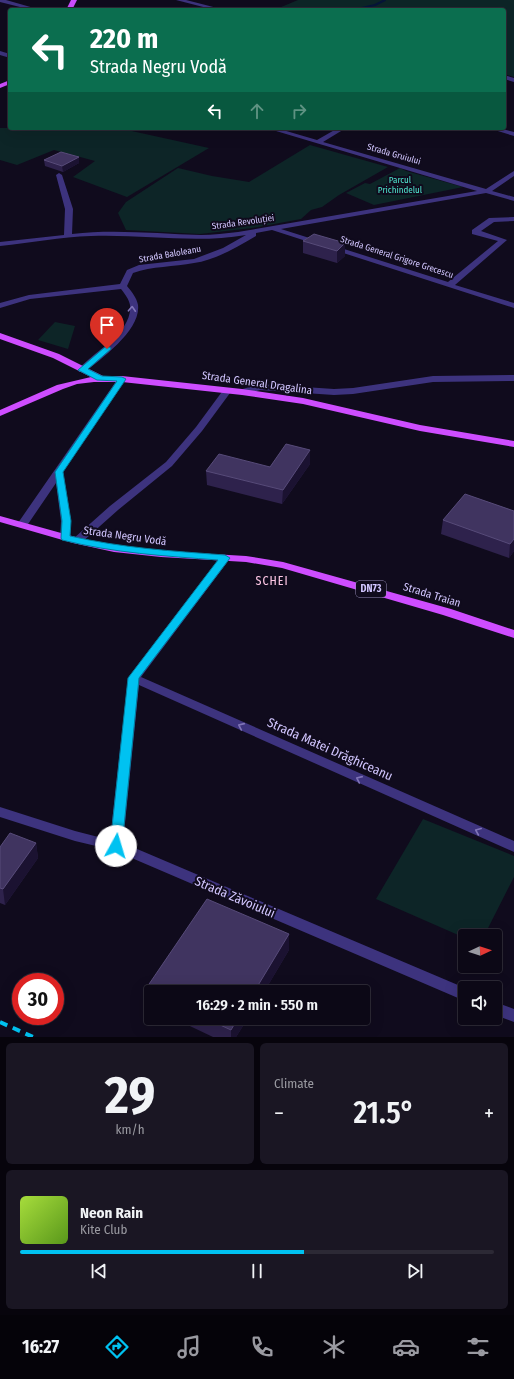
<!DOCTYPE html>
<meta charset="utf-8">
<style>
:root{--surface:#0c0816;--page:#1a1623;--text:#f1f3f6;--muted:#9a9aa1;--line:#2c2935;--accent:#00c2f1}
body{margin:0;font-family:"Fira Sans Condensed",sans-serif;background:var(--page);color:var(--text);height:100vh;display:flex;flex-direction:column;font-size:15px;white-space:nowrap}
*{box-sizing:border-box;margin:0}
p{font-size:13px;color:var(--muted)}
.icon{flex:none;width:22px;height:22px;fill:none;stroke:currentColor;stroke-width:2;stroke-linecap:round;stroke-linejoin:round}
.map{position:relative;height:1037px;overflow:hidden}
.details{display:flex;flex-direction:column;gap:6px;padding:6px;background:#07040c;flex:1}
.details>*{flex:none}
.top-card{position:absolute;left:8px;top:8px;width:498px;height:122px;border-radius:4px;box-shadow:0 4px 16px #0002,0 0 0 1px var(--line);background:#0b6e4f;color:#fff;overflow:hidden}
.needle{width:26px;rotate:86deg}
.fabs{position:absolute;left:458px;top:929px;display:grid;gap:8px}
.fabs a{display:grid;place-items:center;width:44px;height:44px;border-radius:4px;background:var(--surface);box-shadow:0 4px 16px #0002,0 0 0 1px var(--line);font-size:20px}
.speed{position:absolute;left:12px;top:973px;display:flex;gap:8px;font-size:20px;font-weight:700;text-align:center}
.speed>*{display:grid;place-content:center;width:52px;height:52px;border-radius:50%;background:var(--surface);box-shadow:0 4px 16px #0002,0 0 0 1px var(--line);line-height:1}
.speed .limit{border:6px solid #d22;background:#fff;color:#111}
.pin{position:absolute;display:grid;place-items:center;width:34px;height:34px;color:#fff;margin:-41px -17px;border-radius:50% 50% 50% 0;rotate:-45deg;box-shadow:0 0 4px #0007}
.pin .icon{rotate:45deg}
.me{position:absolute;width:44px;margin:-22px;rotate:6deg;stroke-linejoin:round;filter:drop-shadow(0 0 3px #0008)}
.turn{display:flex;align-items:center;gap:14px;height:84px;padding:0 16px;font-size:18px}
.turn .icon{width:52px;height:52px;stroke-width:2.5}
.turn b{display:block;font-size:28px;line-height:34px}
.lanes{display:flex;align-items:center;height:38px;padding:0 16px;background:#0003;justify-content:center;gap:20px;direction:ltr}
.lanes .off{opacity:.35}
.big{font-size:30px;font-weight:600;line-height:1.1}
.details .card{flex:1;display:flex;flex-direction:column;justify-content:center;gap:6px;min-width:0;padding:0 14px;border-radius:6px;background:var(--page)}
.details .dial{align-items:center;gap:0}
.dial b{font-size:52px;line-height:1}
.song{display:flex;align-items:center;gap:12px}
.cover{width:48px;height:48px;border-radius:6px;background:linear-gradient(135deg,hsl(80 70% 55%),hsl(90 70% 35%))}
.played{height:4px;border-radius:2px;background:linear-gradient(90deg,var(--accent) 60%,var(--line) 60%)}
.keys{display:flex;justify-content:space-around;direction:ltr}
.heat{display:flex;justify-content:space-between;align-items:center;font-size:22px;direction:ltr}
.details .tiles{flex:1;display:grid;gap:6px;grid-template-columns:1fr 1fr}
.card:last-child{grid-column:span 2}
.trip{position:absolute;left:144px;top:985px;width:226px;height:40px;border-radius:4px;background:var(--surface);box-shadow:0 4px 16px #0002,0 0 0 1px var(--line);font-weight:600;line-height:40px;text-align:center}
.tab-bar{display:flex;height:64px;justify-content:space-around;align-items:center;background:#050309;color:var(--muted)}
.tab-bar .icon{width:28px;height:28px}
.tab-bar .on{color:var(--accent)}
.tab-bar b{font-size:18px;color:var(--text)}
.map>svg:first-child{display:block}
.green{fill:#0d2527}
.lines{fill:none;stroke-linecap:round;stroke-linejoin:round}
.stream{stroke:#06143a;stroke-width:2}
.minor{fill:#3d337e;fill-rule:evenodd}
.major{fill:#ce4dff;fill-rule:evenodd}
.rail{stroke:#00c2f1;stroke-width:4;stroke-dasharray:8 6;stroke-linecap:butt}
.wall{fill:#2e224c}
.shaded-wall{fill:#1b1231}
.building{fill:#403460;stroke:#574b79}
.oneway{stroke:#8075b8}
.route{fill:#00c2f1;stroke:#007e9d}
.labels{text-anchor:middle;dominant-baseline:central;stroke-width:4;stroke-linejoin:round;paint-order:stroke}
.far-street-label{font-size:9px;fill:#d2c6ff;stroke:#100b1d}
.far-park-label{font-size:9px;fill:#4ee3cc;stroke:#100b1d}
.shield{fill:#100b1d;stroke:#988ebb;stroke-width:1}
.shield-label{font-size:10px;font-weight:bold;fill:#d2c6ff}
.street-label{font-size:11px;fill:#d2c6ff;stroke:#100b1d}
.neighbourhood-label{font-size:12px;letter-spacing:1px;fill:#ffc8e6;stroke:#100b1d}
.near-street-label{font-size:13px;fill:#d2c6ff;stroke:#100b1d}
</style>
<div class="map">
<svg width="514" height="1037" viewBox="0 0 514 1037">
<rect width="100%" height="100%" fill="#100b1d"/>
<!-- green -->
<g class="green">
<polygon points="298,0 514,0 514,77 504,74 504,10 274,10"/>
<polygon points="0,128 118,128 209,148 127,197 73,177 95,161 54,150 17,165 0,160"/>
<polygon points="310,145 388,167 339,195 322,207 311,210 301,219 252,228 200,234 126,230 118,213 126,202 178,168 212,176 249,182"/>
<polygon points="400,168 406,171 463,187 374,205 346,193 365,183 370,184"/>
<polygon points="55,322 75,326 68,349 38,340"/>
<polygon points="423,819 514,856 514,877 484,936 465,936 465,938 376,899"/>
</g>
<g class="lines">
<!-- stream -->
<polyline class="stream" points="353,10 375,5 385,0"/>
<!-- minor -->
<g class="minor">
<polygon points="0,0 6,0 41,10 32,10 0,2"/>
<polygon points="176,0 186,0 225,10 215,10"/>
<polygon points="0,51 10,54 10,58 0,55"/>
<polygon points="504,75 514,78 514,82 504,79"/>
<path d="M266,128H276L317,140L338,128H346L323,142L486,189L514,171V176L492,191L514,197V201L486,193L281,229L448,282L498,241L472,234V230L489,218L514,217V221L494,222L481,231L507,240L455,285L514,303V308L272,230L256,233V236C237,247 216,260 194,263C174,267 152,266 133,273L127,286C131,291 137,298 138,305C141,330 102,358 85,372H79L78,370C92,352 133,333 130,305C129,299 124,293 121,289L30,299L0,308V303L29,295L120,284L127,270L139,265L194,259L223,248L246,235C195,244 143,234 91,236C61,237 30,243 0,246V242L64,235L65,209L56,175L59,173L62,175L73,209L72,234C115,229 158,234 201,235C213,235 226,233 238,232L477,191Z"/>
<polygon points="488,128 499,128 514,132 514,136"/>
<polygon points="514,375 514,381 433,382 353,394 334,395 260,390 242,395 238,392 239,390 260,384 334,389 353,388 433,376"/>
<polygon points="122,376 126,379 63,471 71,521 70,538 69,540 65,541 60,538 61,521 56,483 26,527 18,527 17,525 18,523 119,377"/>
<polygon points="227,388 230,389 231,391 230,393 202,431 172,466 118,510 81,543 73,543 72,541 73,539 110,506 166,462 196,427 224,389"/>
<polygon points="225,555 229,556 230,558 229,560 141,677 514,841 514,852 139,685 123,843 465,988 465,1001 113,850 75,841 0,817 0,807 75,831 110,840 128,678 221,556"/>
<polygon points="495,1002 514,1009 514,1022 495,1015"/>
</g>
<!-- major -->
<g class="major">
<polygon points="71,0 77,0 72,10 66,10"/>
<polygon points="10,80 10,84 0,88 0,84"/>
<polygon points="0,333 59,354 103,376 122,376 242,389 303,398 420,425 514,441 514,447 420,431 303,404 242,395 122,382 94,382 77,384 63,389 0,416 0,410 57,385 91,377 53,358 0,339"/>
<polygon points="0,516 79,538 114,546 161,551 246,556 283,562 451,609 514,630 514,638 443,615 282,568 246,562 161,557 114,552 73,543 0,522"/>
</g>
<!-- rail -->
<polyline class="rail" points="0,1022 33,1037"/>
</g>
<!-- wall -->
<g class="wall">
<polygon points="79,157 79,163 63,172 45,166 44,160"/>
<polygon points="314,234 345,256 337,263 303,253 303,241"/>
<polygon points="310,464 282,504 207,485 206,471"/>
<polygon points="514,511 514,551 509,558 441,534 443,520"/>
<polygon points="36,843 38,858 5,905 0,903 0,847"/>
<polygon points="289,934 289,950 264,992 151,992 151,1008 146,1005 145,990"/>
<polygon points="173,1018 248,1018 236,1037 213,1037"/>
</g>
<!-- shaded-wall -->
<g class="shaded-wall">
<polygon points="79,157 79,163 63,172 62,166"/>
<polygon points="345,243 345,256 337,263 337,251"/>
<polygon points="310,450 310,464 282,504 283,490"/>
<polygon points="514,539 514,551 509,558 510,544"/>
<polygon points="36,843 38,858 5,905 3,889"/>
<polygon points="289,934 289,950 264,992 254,992"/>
<polygon points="238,1018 248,1018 236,1037 231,1037 231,1030"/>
</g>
<!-- building -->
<g class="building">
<polygon points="61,152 79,157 62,166 44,160"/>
<polygon points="314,234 345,243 337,251 303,241"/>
<polygon points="286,444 310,450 283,490 206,471 219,454 270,467"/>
<polygon points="465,494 514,511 514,539 510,544 443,520"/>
<polygon points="10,833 36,843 3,889 0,888 0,847"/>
<polygon points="207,899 289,934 254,992 151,992 151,993 145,990"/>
<polygon points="205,1018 238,1018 231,1030"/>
</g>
<!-- one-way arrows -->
<defs><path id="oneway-chevron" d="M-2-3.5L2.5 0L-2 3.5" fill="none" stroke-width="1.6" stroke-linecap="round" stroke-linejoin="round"/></defs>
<g class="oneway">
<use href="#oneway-chevron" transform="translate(132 309) rotate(-87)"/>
<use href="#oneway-chevron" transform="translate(241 726) rotate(-156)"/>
<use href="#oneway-chevron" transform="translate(359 779) rotate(-156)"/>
<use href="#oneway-chevron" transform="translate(478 831) rotate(-157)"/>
</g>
<!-- route -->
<path class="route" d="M105,347H110L111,349L88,369L102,376L122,377L126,379L63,472L71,521L70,536C123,548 171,551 225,555L230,558L139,678L122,846L120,849L116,851L112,849L110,846L128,678L218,560C165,556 114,553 62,540L61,538L62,521L55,472L117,381L97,380L78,370Z"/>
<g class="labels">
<!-- far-street labels -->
<g class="far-street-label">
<text transform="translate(394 154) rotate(16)">Strada Gruiului</text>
<text transform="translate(243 222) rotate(-8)">Strada Revoluției</text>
<text transform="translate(170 254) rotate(-10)">Strada Baloleanu</text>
<text transform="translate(397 257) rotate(18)">Strada General Grigore Grecescu</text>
</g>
<!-- far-park labels -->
<g class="far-park-label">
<text x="400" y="180">Parcul<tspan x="400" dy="10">Prichindelul</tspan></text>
</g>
<!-- shield labels -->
<rect class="shield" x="356" y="581" width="30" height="16" rx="3"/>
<g class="shield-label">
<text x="371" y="589">DN73</text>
</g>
<!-- street labels -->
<g class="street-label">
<text transform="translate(257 383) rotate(8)">Strada General Dragalina</text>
<text transform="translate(125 536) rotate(8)">Strada Negru Vodă</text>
<text transform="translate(432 595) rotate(17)">Strada Traian</text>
</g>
<!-- neighbourhood labels -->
<g class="neighbourhood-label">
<text x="272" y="581">SCHEI</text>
</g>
<!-- near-street labels -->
<g class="near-street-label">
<text transform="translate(330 749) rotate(24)">Strada Matei Drăghiceanu</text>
<text transform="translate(235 897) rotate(23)">Strada Zăvoiului</text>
</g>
</g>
</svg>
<div class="fabs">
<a><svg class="needle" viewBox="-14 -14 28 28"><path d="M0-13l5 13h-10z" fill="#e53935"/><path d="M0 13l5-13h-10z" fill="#9a9aa1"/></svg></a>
<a><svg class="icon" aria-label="sound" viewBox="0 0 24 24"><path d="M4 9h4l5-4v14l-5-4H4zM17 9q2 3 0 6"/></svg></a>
</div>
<div class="speed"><div class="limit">30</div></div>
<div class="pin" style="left:107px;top:349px;background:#d93025"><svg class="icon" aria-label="arrive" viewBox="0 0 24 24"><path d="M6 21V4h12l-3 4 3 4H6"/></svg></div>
<svg class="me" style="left:116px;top:846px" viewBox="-20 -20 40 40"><circle r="19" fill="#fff"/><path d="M0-13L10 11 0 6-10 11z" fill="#00c2f1"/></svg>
<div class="trip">16:29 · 2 min · 550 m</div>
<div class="top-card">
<div class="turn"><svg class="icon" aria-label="left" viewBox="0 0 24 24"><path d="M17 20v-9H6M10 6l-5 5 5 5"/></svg><div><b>220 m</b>Strada Negru Vodă</div></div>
<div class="lanes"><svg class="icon" aria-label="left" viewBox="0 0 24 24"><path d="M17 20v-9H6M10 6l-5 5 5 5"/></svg><svg class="icon off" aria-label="ahead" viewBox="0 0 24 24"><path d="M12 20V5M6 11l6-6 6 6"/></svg><svg class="icon off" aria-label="right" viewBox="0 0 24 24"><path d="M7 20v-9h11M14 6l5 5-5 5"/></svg></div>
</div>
</div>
<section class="details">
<div class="tiles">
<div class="card dial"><b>29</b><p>km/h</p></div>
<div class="card"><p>Climate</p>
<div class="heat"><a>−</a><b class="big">21.5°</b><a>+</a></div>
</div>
<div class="card">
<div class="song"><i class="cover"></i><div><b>Neon Rain</b><p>Kite Club</p></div></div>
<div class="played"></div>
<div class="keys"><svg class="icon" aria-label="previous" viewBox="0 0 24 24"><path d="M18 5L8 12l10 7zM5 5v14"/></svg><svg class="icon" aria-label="pause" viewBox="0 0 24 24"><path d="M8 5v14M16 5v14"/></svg><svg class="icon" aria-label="next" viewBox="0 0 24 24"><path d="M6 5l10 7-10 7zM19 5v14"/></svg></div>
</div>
</div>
</section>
<nav class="tab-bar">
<b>16:27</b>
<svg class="icon on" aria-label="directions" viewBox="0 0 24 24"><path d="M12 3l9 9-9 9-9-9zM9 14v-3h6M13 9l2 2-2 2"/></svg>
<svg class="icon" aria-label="music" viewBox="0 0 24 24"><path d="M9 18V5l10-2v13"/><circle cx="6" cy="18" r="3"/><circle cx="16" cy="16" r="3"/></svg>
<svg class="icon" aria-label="phone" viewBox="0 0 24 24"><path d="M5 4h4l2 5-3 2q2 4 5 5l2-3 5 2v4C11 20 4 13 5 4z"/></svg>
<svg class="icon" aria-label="climate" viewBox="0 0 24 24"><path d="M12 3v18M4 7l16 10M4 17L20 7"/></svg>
<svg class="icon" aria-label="car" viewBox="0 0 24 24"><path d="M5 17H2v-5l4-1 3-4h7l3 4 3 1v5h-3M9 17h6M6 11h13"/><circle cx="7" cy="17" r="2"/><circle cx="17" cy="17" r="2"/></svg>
<svg class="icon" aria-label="filters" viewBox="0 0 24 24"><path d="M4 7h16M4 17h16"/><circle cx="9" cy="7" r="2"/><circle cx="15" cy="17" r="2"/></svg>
</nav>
